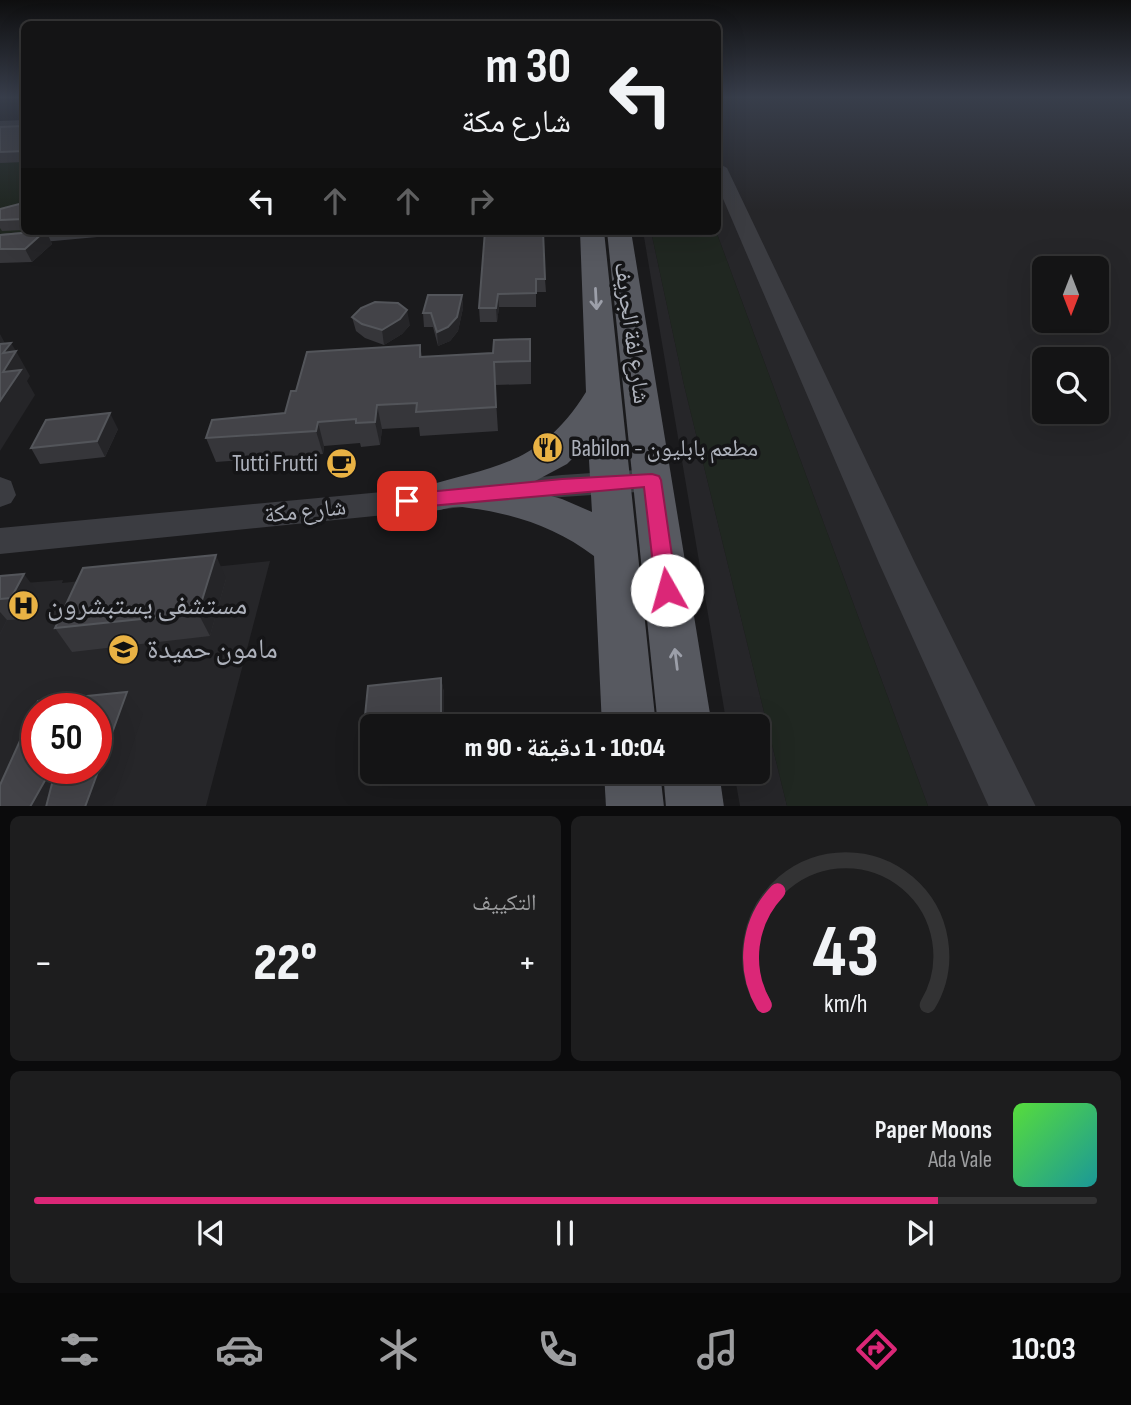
<!DOCTYPE html>
<html lang="ar">
<meta charset="utf-8">
<style>
:root{--surface:#141415;--page:#1d1d1e;--text:#f1f3f6;--muted:#9d9ea0;--line:#333334;--accent:#db2777}
body{margin:0;font-family:"Sofia Sans Condensed","Noto Naskh Arabic",sans-serif;background:var(--page);color:var(--text);direction:rtl;height:100vh;display:flex;flex-direction:column;font-size:26px;white-space:nowrap}
*{box-sizing:border-box;margin:0}
p{font-size:23px;color:var(--muted)}
.icon{flex:none;width:38px;height:38px;fill:none;stroke:currentColor;stroke-width:2;stroke-linecap:round;stroke-linejoin:round}
.map{position:relative;height:806px;overflow:hidden;direction:ltr}
.drawer{display:flex;flex-direction:column;gap:10px;padding:10px;background:#0b0b0c;flex:1}
.drawer>*{flex:none}
.top-card{position:absolute;left:21px;top:21px;width:700px;height:214px;border-radius:10px;box-shadow:0 7px 28px #0002,0 0 0 2px var(--line);direction:rtl;background:#141415;color:var(--text);overflow:hidden}
.needle{width:46px;rotate:180deg}
.fabs{position:absolute;left:1032px;top:256px;display:grid;gap:14px}
.fabs a{display:grid;place-items:center;width:77px;height:77px;border-radius:10px;background:var(--surface);box-shadow:0 7px 28px #0002,0 0 0 2px var(--line);font-size:35px}
.speed{position:absolute;left:21px;top:693px;display:flex;gap:14px;font-size:35px;font-weight:700;text-align:center}
.speed>*{display:grid;place-content:center;width:91px;height:91px;border-radius:50%;background:var(--surface);box-shadow:0 7px 28px #0002,0 0 0 2px var(--line);line-height:1}
.speed .limit{border:10px solid #d22;background:#fff;color:#111}
.pin{position:absolute;display:grid;place-items:center;width:60px;height:60px;color:#fff;margin:-30px;border-radius:14px;box-shadow:0 4px 10px #0006}
.me{position:absolute;width:77px;margin:-38px;rotate:353deg;stroke-linejoin:round;filter:drop-shadow(0 0 5px #0008)}
.turn{display:flex;align-items:center;gap:24px;height:147px;padding:0 35px;font-size:32px}
.turn .icon{width:91px;height:91px;stroke-width:2.5}
.turn b{display:block;font-size:49px;line-height:60px}
.lanes{display:flex;align-items:center;height:66px;padding:0 35px;background:#0003;justify-content:center;gap:35px;direction:ltr}
.lanes .off{opacity:.35}
.big{font-size:52px;font-weight:800;line-height:1.1}
.drawer .tile{flex:1;display:flex;flex-direction:column;justify-content:center;gap:10px;min-width:0;padding:0 24px;border-radius:10px;background:var(--page)}
.drawer .dial{align-items:center;gap:0}
.dial svg{height:182px;overflow:visible;fill:none;stroke:var(--line);stroke-width:7;stroke-linecap:round;text-anchor:middle}
.dial text{fill:var(--text);stroke:none}
.song{display:flex;align-items:center;gap:21px}
.cover{width:84px;height:84px;border-radius:10px;background:linear-gradient(135deg,hsl(110 70% 55%),hsl(180 70% 35%))}
.played{height:7px;border-radius:4px;background:linear-gradient(90deg,var(--accent) 85%,var(--line) 85%)}
.keys{display:flex;justify-content:space-around;direction:ltr}
.heat{display:flex;justify-content:space-between;align-items:center;font-size:38px;direction:ltr}
.drawer .tiles{flex:1;display:grid;gap:10px;grid-template-columns:1fr 1fr}
.tile:last-child{grid-column:span 2}
.trip{position:absolute;left:360px;top:714px;width:410px;height:70px;border-radius:10px;background:var(--surface);box-shadow:0 7px 28px #0002,0 0 0 2px var(--line);font-weight:800;line-height:70px;text-align:center;direction:rtl}
.dock{display:flex;height:112px;justify-content:space-around;align-items:center;background:#080808;color:var(--muted)}
.dock .icon{width:49px;height:49px}
.dock .selected{color:var(--accent)}
.dock b{font-size:32px;color:var(--text)}
.map>svg:first-child{display:block}
.built{fill:#262629;fill-rule:evenodd}
.green{fill:#202721}
.lines{fill:none;stroke-linecap:round;stroke-linejoin:round}
.minor{fill:#3b3c41;fill-rule:evenodd}
.major{fill:#575960;fill-rule:evenodd}
.wall{fill:#36363a}
.shaded-wall{fill:#252528}
.building{fill:#434348;stroke:#53555a;stroke-width:2}
.oneway{stroke:#9c9fa9}
.route{fill:#db2777;stroke:#8e194d;stroke-width:2}
.labels{text-anchor:middle;dominant-baseline:central;stroke-width:7;stroke-linejoin:round;paint-order:stroke}
.street-label{font-size:24px;fill:#adb1bb;stroke:#151517}
.poi-label{font-size:24px;fill:#adb1bb;stroke:#151517;text-anchor:start}
.near-poi-label{font-size:28px;fill:#adb1bb;stroke:#151517;text-anchor:start}
</style>
<div class="map">
<svg width="1131" height="807" viewBox="0 0 1131 807">
<rect width="100%" height="100%" fill="#1a1a1c"/>
<!-- built -->
<g class="built">
<path d="M718,98H1131V806H928L716,231ZM1045,268H1097V320H1045ZM1045,359H1097V411H1045Z"/>
<polygon points="643,231 651,231 684,385 787,806 740,806 734,772 758,772 758,726 727,726"/>
<path d="M270,561L206,806L0,807V585L63,580L62,583ZM37,709H96V768H37Z"/>
</g>
<!-- green -->
<g class="green">
<polygon points="24,129 24,231 184,231 0,243 0,131"/>
<polygon points="651,231 716,231 928,806 787,806 684,385"/>
</g>
<g class="lines">
<!-- minor -->
<g class="minor">
<polygon points="24,120 24,128 0,131 0,121"/>
<polygon points="718,163 727,168 915,563 1036,807 989,807 879,563 718,187"/>
<polygon points="32,231 107,231 104,235 97,237 0,246 0,234"/>
<polygon points="652,469 663,472 668,480 663,488 652,491 562,497 0,554 0,528 562,475"/>
<polygon points="0,477 11,481 16,495 11,503 0,507"/>
</g>
<!-- major -->
<g class="major">
<path d="M580,231H604L656,726H602L594,556C554,526 512,513 462,507C446,505 440,515 420,508L414,498L420,488C495,465 540,466 586,392ZM588,443L592,512L562,499L522,488L567,464Z"/>
<polygon points="607,231 631,231 712,726 658,726"/>
<polygon points="604,772 660,772 664,807 606,807"/>
<polygon points="663,772 719,772 724,807 666,807"/>
</g>
</g>
<!-- wall -->
<g class="wall">
<polygon points="24,126 24,162 0,163 0,127"/>
<polygon points="24,206 24,230 2,231 0,228 0,209"/>
<polygon points="46,231 52,244 32,262 0,263 0,235"/>
<polygon points="485,231 545,279 546,292 536,292 536,307 499,307 497,322 480,322 479,308"/>
<polygon points="462,295 463,308 458,331 450,341 438,346 433,327 424,327 423,313"/>
<polygon points="352,317 410,325 402,334 384,345 365,338 356,331"/>
<polygon points="494,340 531,362 531,384 495,385 498,431 420,436 419,427 382,429 380,445 361,447 360,443 324,446 323,454 216,462 206,438 285,413 420,345 422,357 493,353"/>
<polygon points="118,429 105,457 40,464 31,448"/>
<polygon points="0,576 39,594 27,619 7,620 0,634"/>
<polygon points="226,579 210,636 72,652 55,628"/>
<polygon points="441,678 444,693 444,726 373,726 373,750 368,751 363,736 368,686"/>
</g>
<!-- shaded-wall -->
<g class="shaded-wall">
<polygon points="46,231 52,244 32,262 25,249"/>
<polygon points="498,294 499,307 497,322 496,308"/>
<polygon points="462,295 463,308 458,331 450,341 438,346 437,332"/>
<polygon points="407,310 410,325 402,334 384,345 382,330"/>
<polygon points="0,334 7,347 11,343 16,351 30,376 27,381 35,395 0,451 0,401 3,372 0,358"/>
<polygon points="377,405 382,429 380,445 375,422"/>
<polygon points="110,413 118,429 105,457 97,441"/>
<polygon points="318,422 324,446 323,454 316,431"/>
<polygon points="216,555 226,579 210,636 198,613"/>
<polygon points="24,574 39,594 27,619 11,598"/>
<polygon points="0,612 7,620 0,634"/>
<polygon points="441,678 444,693 444,726 441,726"/>
<polygon points="127,692 143,714 112,807 85,807"/>
<polygon points="52,768 67,768 63,807 30,807"/>
</g>
<!-- building -->
<g class="building">
<polygon points="24,126 24,151 0,152 0,127"/>
<polygon points="19,204 24,206 24,219 0,220 0,209"/>
<polygon points="45,231 25,249 0,249 0,235"/>
<polygon points="485,231 543,231 545,279 536,279 536,293 498,294 496,308 479,308"/>
<polygon points="428,295 462,295 457,317 448,327 437,332 431,313 423,313"/>
<polygon points="375,302 398,303 407,310 400,319 382,330 362,324 352,317 361,308"/>
<polygon points="530,339 530,361 494,362 496,407 416,412 417,403 377,405 375,422 356,423 356,419 318,422 316,431 206,438 212,420 285,413 291,391 296,391 307,352 420,345 420,357 493,353 494,340"/>
<polygon points="11,343 3,353 16,351 3,372 21,370 0,401 0,344"/>
<polygon points="110,413 97,441 31,448 46,420"/>
<polygon points="216,555 198,613 55,628 83,568"/>
<polygon points="24,574 11,598 0,599 0,576"/>
<polygon points="441,678 441,726 373,726 373,735 363,736 368,686"/>
<polygon points="127,692 85,807 46,807 56,768 96,768 96,709 37,709 37,768 52,768 30,807 0,807 0,785 38,701"/>
</g>
<!-- one-way arrows -->
<defs><path id="oneway-shaft" d="M-6 0H5M1.5-3L5.5 0L1.5 3" fill="none" stroke-width="1.6" stroke-linecap="round" stroke-linejoin="round" transform="scale(1.75)"/></defs>
<g class="oneway">
<use href="#oneway-shaft" transform="translate(596 299) rotate(87)"/>
<use href="#oneway-shaft" transform="translate(676 659) rotate(-97)"/>
</g>
<!-- sky -->
<linearGradient id="sky" x2="0" y2="1"><stop stop-color="#0e0e0f"/><stop offset="0.46" stop-color="#383e4b"/><stop offset="1" stop-color="#383e4b" stop-opacity="0"/></linearGradient>
<rect width="1131" height="211" fill="url(#sky)"/>
<!-- route -->
<polygon class="route" points="652,474 659,476 661,480 677,590 674,596 667,598 659,596 656,590 644,487 407,508 401,506 398,501 401,496 407,494 562,479"/>
<!-- icons -->
<defs>
<symbol id="restaurant-disc" viewBox="-11 -11 22 22"><circle r="9.5" fill="#e9b244" stroke="#151517"/><path d="M-5-6h1v4h1v-4h1v4h1v-4h1v5L-1.5 .5V6h-2V.5L-5-1ZM5-6V6H3V1.5H1.5Q1.5-4 5-6Z" fill="#111"/></symbol>
<symbol id="cafe-disc" viewBox="-11 -11 22 22"><circle r="9.5" fill="#e9b244" stroke="#151517"/><path d="M-5.5-4.5H6V0H3Q3 3.5 0 3.5H-2.5Q-5.5 3.5-5.5 0ZM3-3.2v2h1.7v-2ZM-6 4.5H4V6H-6Z" fill="#111"/></symbol>
<symbol id="hospital-disc" viewBox="-11 -11 22 22"><circle r="9.5" fill="#e9b244" stroke="#151517"/><path d="M-5-5h3v3.5h4V-5h3V5h-3V1.5h-4V5h-3Z" fill="#111"/></symbol>
<symbol id="university-disc" viewBox="-11 -11 22 22"><circle r="9.5" fill="#e9b244" stroke="#151517"/><path d="M0-5L7-2L0 1L-7-2ZM-4 1L0 2.5L4 1V4Q0 6-4 4Z" fill="#111"/></symbol>
</defs>
<g fill-rule="evenodd">
<use href="#restaurant-disc" x="530" y="430" width="35" height="35"/>
<use href="#cafe-disc" x="324" y="446" width="35" height="35"/>
<use href="#hospital-disc" x="6" y="588" width="35" height="35"/>
<use href="#university-disc" x="106" y="632" width="35" height="35"/>
</g>
<g class="labels">
<!-- street labels -->
<g class="street-label">
<text transform="translate(632 333) rotate(82)">شارع لفة الجريف</text>
<text transform="translate(305 511) rotate(-6)">شارع مكة</text>
</g>
<!-- poi labels -->
<g class="poi-label">
<text x="571" y="448">Babilon - مطعم بابليون</text>
<text x="318" y="463" text-anchor="end">Tutti Frutti</text>
</g>
<!-- near-poi labels -->
<g class="near-poi-label">
<text x="47" y="605">مستشفى يستبشرون</text>
<text x="147" y="649">مامون حميدة</text>
</g>
</g>
</svg>
<div class="fabs">
<a><svg class="needle" viewBox="-14 -14 28 28"><path d="M0-13l5 13h-10z" fill="#e53935"/><path d="M0 13l5-13h-10z" fill="#9d9ea0"/></svg></a>
<a><svg class="icon" aria-label="search" viewBox="0 0 24 24"><circle cx="10" cy="10" r="6"/><path d="M15 15l6 6"/></svg></a>
</div>
<div class="speed"><div class="limit">50</div></div>
<div class="pin" style="left:407px;top:501px;background:#d93025"><svg class="icon" aria-label="arrive" viewBox="0 0 24 24"><path d="M6 21V4h12l-3 4 3 4H6"/></svg></div>
<svg class="me" style="left:667px;top:590px" viewBox="-20 -20 40 40"><circle r="19" fill="#fff"/><path d="M0-13L10 11 0 6-10 11z" fill="#db2777"/></svg>
<div class="trip">10:04 · 1 دقيقة · 90 m</div>
<div class="top-card">
<div class="turn"><svg class="icon" aria-label="left" viewBox="0 0 24 24"><path d="M17 20v-9H6M10 6l-5 5 5 5"/></svg><div><b>30 m</b>شارع مكة</div></div>
<div class="lanes"><svg class="icon" aria-label="left" viewBox="0 0 24 24"><path d="M17 20v-9H6M10 6l-5 5 5 5"/></svg><svg class="icon off" aria-label="ahead" viewBox="0 0 24 24"><path d="M12 20V5M6 11l6-6 6 6"/></svg><svg class="icon off" aria-label="ahead" viewBox="0 0 24 24"><path d="M12 20V5M6 11l6-6 6 6"/></svg><svg class="icon off" aria-label="right" viewBox="0 0 24 24"><path d="M7 20v-9h11M14 6l5 5-5 5"/></svg></div>
</div>
</div>
<section class="drawer">
<div class="tiles">
<div class="tile dial"><svg viewBox="0 0 100 80">
<path d="M14 69A42 42 0 1 1 86 69"/>
<path d="M14 69A42 42 0 0 1 20 19" stroke="#db2777"/>
<text x="50" y="56" font-size="32" font-weight="700">43</text>
<text x="50" y="72" font-size="11">km/h</text>
</svg></div>
<div class="tile"><p>التكييف</p>
<div class="heat"><a>−</a><b class="big">22°</b><a>+</a></div>
</div>
<div class="tile">
<div class="song"><i class="cover"></i><div><b>Paper Moons</b><p>Ada Vale</p></div></div>
<div class="played"></div>
<div class="keys"><svg class="icon" aria-label="previous" viewBox="0 0 24 24"><path d="M18 5L8 12l10 7zM5 5v14"/></svg><svg class="icon" aria-label="pause" viewBox="0 0 24 24"><path d="M8 5v14M16 5v14"/></svg><svg class="icon" aria-label="next" viewBox="0 0 24 24"><path d="M6 5l10 7-10 7zM19 5v14"/></svg></div>
</div>
</div>
</section>
<nav class="dock">
<b>10:03</b>
<svg class="icon selected" aria-label="directions" viewBox="0 0 24 24"><path d="M12 3l9 9-9 9-9-9zM9 14v-3h6M13 9l2 2-2 2"/></svg>
<svg class="icon" aria-label="music" viewBox="0 0 24 24"><path d="M9 18V5l10-2v13"/><circle cx="6" cy="18" r="3"/><circle cx="16" cy="16" r="3"/></svg>
<svg class="icon" aria-label="phone" viewBox="0 0 24 24"><path d="M5 4h4l2 5-3 2q2 4 5 5l2-3 5 2v4C11 20 4 13 5 4z"/></svg>
<svg class="icon" aria-label="climate" viewBox="0 0 24 24"><path d="M12 3v18M4 7l16 10M4 17L20 7"/></svg>
<svg class="icon" aria-label="car" viewBox="0 0 24 24"><path d="M5 17H2v-5l4-1 3-4h7l3 4 3 1v5h-3M9 17h6M6 11h13"/><circle cx="7" cy="17" r="2"/><circle cx="17" cy="17" r="2"/></svg>
<svg class="icon" aria-label="filters" viewBox="0 0 24 24"><path d="M4 7h16M4 17h16"/><circle cx="9" cy="7" r="2"/><circle cx="15" cy="17" r="2"/></svg>
</nav>
